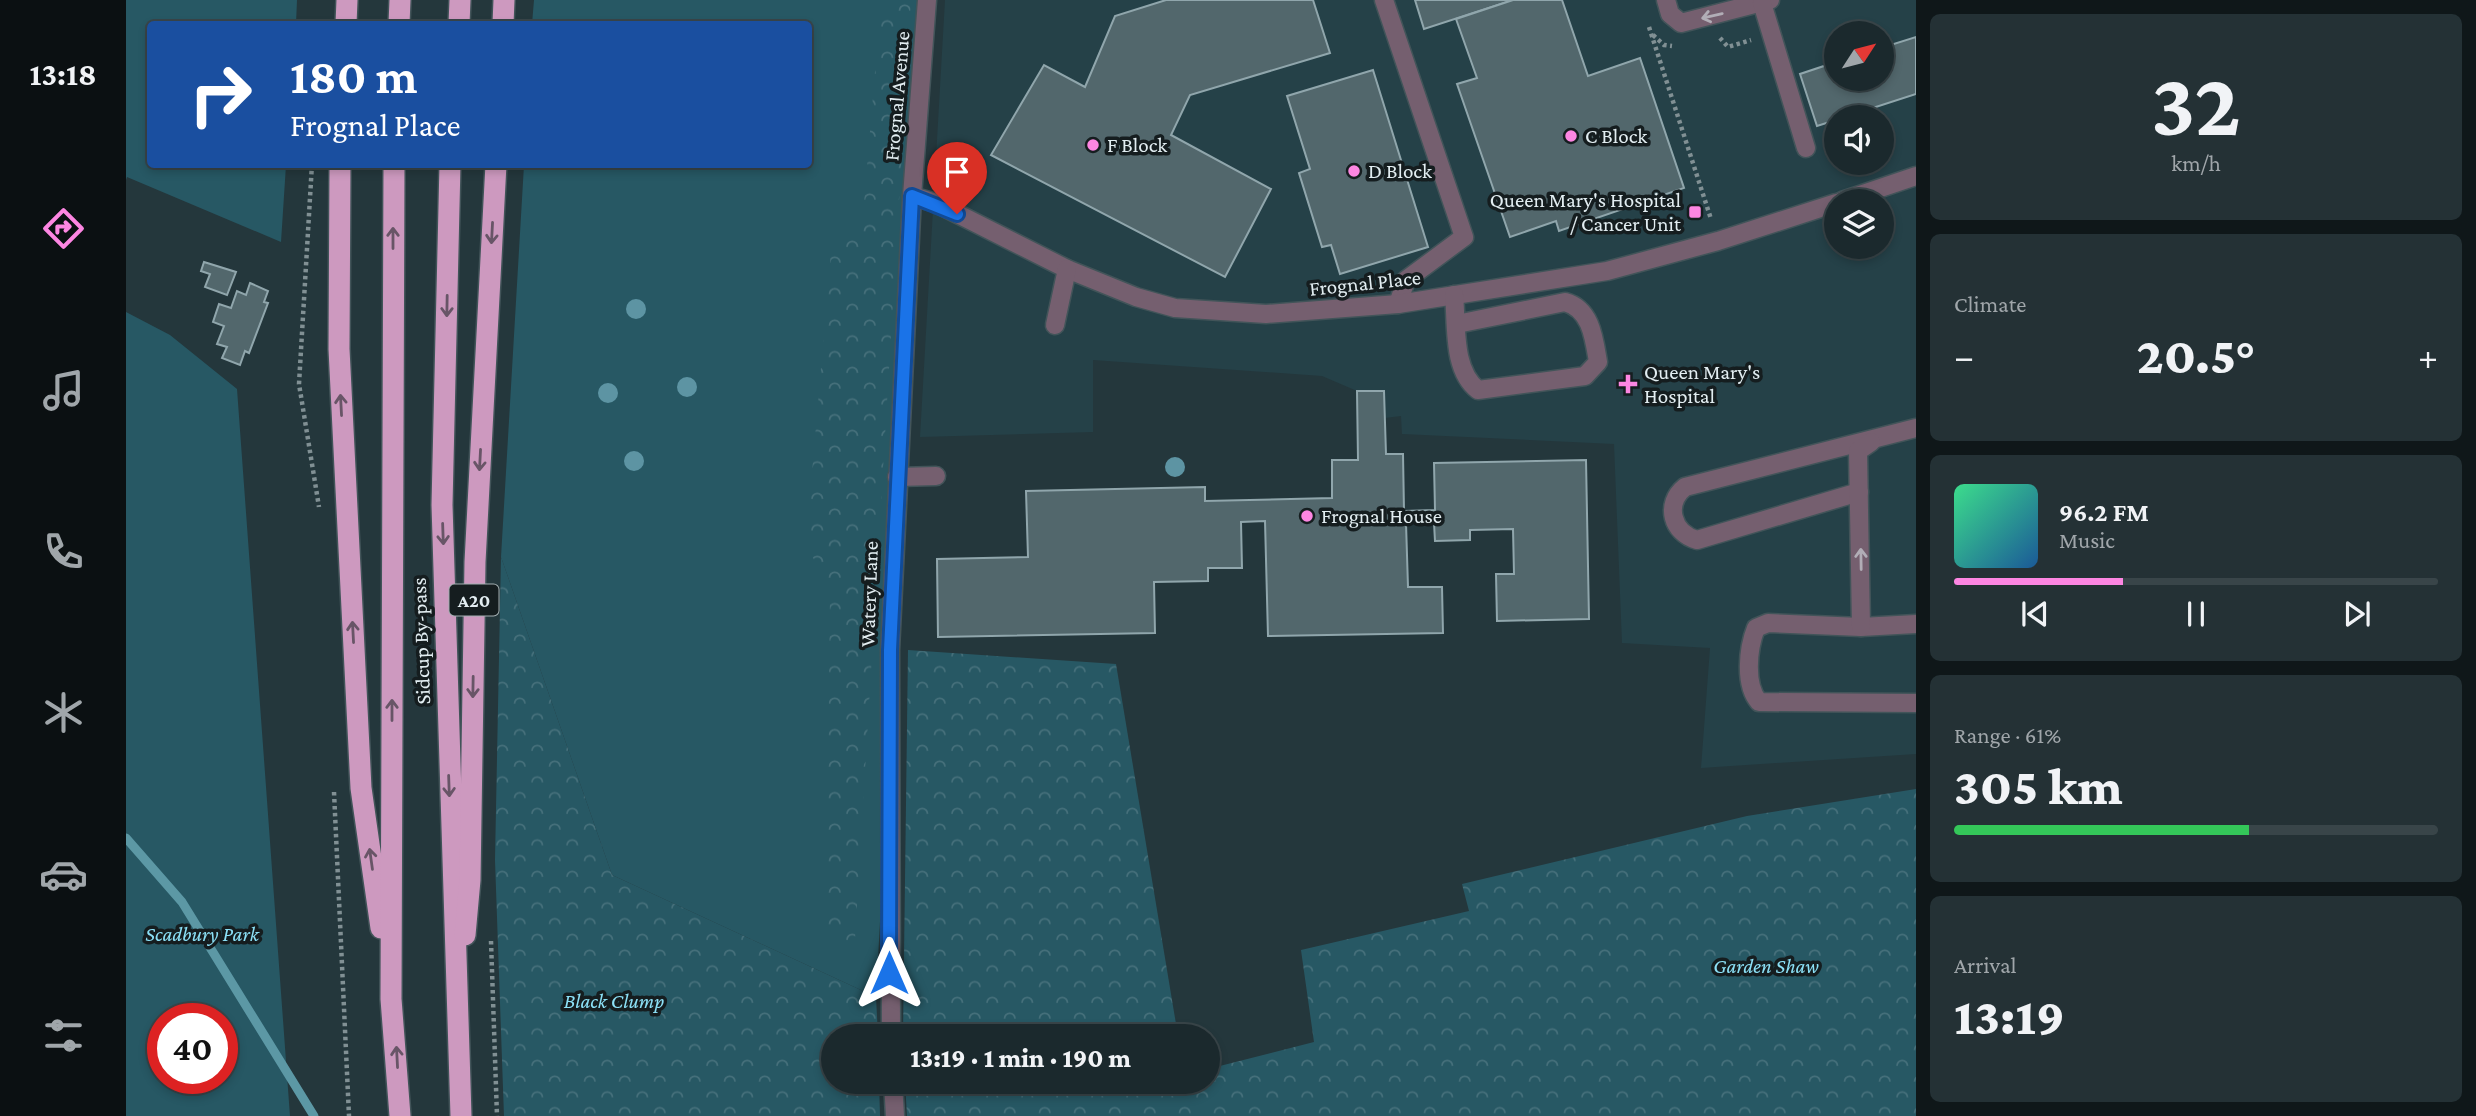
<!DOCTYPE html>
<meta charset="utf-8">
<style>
:root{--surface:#1b292d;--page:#243135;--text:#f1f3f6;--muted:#a0a6aa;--line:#394549;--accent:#fd86e2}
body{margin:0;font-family:"Crimson Pro",serif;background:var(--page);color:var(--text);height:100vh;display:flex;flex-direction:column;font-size:26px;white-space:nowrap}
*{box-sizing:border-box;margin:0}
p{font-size:23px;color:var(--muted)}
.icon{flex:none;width:38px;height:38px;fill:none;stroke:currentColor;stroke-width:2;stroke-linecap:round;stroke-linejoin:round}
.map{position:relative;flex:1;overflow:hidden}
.details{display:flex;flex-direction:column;gap:14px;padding:14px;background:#0f1719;width:560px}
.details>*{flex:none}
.banner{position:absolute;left:21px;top:21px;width:665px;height:147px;border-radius:7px;box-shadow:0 4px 10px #0003,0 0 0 2px var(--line);background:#1a4fa0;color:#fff;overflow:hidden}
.needle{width:46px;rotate:54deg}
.controls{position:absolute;left:1698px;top:21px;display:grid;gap:14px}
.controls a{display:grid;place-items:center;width:70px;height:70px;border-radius:50%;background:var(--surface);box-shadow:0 4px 10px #0003,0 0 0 2px var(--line);font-size:35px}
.speed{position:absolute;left:21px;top:1003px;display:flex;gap:14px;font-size:35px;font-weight:700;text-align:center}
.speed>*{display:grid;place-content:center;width:91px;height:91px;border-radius:50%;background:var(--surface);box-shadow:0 4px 10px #0003,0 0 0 2px var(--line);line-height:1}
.speed .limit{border:10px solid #d22;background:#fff;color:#111}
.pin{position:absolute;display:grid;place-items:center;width:60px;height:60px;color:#fff;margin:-72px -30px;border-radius:50% 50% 50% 0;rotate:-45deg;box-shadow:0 0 7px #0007}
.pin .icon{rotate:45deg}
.me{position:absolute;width:77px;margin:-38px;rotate:0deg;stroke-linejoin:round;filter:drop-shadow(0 0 5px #0008)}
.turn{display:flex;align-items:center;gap:24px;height:147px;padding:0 28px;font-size:32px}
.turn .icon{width:91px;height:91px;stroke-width:2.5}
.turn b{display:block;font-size:49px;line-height:60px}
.big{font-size:52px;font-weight:800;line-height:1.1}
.details .card{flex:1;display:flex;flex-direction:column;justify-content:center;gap:10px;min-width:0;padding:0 24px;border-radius:10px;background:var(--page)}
.details .dial{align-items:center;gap:0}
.dial b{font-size:91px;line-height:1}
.song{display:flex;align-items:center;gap:21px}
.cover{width:84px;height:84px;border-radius:10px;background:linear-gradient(135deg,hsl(150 70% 55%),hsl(210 70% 35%))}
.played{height:7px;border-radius:4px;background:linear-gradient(90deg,var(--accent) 35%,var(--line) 35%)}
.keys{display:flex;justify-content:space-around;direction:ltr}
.heat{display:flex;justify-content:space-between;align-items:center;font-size:38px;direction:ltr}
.charge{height:10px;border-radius:5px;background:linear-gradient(90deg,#34c759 61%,var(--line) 0)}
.trip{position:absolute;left:695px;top:1024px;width:399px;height:70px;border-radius:35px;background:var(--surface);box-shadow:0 4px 10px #0003,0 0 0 2px var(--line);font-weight:800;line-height:70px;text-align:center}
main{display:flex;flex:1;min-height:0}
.tab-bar{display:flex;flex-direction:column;width:126px;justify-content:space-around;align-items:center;background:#0b1012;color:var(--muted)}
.tab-bar .icon{width:49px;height:49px}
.tab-bar .on{color:var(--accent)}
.tab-bar b{font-size:32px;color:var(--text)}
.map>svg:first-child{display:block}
.built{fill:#254148;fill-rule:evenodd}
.green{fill:#275864;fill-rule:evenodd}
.forest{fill:url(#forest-crowns)}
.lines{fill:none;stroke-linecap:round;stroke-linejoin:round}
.stream{stroke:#5c98a5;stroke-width:9}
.building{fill:#52676c;stroke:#90a6ac;stroke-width:2}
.minor-casing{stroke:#425459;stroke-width:21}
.highway-casing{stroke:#425459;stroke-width:24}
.path{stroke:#819094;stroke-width:4.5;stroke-dasharray:3.5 3.5;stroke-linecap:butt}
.minor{stroke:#755f6f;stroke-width:18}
.highway{stroke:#cd99bf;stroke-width:21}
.tree{fill:#5d94a3}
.oneway{stroke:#b1adb6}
.oneway2{stroke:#685567}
.route-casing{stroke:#114b97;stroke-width:18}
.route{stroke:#1a73e8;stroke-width:12}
.poi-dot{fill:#fd86e2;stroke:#151d1f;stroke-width:2.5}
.labels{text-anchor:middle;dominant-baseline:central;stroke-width:7;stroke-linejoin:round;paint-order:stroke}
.shield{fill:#151d1f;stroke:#a4afb2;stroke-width:2}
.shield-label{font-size:19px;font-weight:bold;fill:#e2edf1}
.street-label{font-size:21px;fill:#e2edf1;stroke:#151d1f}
.poi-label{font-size:21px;fill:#e2edf1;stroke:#151d1f;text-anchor:start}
.park-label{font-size:21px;font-style:italic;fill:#8ce1f7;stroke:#151d1f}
</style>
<main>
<nav class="tab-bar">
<b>13:18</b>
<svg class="icon on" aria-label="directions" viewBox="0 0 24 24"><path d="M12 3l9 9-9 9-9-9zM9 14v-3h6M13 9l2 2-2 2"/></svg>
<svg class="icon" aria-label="music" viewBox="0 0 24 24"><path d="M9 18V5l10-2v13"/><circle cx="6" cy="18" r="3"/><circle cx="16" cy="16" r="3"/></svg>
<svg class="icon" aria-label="phone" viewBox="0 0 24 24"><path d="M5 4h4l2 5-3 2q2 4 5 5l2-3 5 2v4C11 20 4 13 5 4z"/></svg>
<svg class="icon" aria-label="climate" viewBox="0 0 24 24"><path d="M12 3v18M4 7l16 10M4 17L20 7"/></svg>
<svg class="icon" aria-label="car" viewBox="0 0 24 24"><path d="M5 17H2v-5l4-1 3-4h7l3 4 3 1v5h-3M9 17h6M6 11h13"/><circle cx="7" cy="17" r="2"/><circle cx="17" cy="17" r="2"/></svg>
<svg class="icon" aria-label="filters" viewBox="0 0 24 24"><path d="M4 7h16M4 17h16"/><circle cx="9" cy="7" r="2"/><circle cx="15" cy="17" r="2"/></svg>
</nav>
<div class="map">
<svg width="1790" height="1116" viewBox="0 0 1790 1116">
<defs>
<pattern id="forest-crowns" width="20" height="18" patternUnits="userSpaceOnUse" patternTransform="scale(1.75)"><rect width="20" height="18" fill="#275864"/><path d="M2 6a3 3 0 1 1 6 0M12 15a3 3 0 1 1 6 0" fill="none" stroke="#46707b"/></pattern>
</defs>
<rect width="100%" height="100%" fill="#24373c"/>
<!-- built -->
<path class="built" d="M819,0H1790V754L1575,768L1584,648L1496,643L1488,444L1276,434L1275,416L1259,418L1258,391H1231L1196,376L967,360V432L794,437ZM1710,33H1755V79H1710ZM1710,117H1755V163H1710ZM1710,201H1755V247H1710Z"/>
<!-- green -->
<g class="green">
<polygon points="0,0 171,0 170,24 24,24 24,164 160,165 155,242 1,177 0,180"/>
<polygon points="408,0 803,0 750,997 486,875 375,557 398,165 682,164 682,24 406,24"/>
<path d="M0,312L44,335L111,389L164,1116H0ZM37,1018H96V1078H37Z"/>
</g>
<!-- forest -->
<g class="forest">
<polygon points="755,0 785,0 728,956 700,940 704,593 680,543 706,239 737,215"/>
<polygon points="375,557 486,875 750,997 752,1036 707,1036 707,1082 753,1082 754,1116 378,1116 369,860"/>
<polygon points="782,650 990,664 1052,1036 777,1036"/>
<polygon points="1790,789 1790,1116 781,1116 779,1082 1082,1082 1082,1069 1188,1042 1175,950 1343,911 1336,884 1621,816"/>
</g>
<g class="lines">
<!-- stream -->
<polyline class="stream" points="0,838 56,902 188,1116"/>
</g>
<!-- building -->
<g class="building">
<polygon points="1040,0 1187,0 1204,53 1064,95 1045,135 1145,189 1099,277 865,155 918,65 959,87 989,16"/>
<polygon points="1289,0 1387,0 1298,29"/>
<polygon points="1387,0 1436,0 1462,76 1514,58 1558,188 1433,231 1430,221 1384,237 1331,84 1351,78 1330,19"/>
<polygon points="1790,37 1790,94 1719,117 1710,117 1710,120 1691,126 1674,74 1710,62 1710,79 1755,79 1755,48"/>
<polygon points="1247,70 1302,247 1214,274 1205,245 1196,247 1173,173 1184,169 1161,96"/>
<polygon points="78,262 110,272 101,295 79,287 84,274 75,271"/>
<polygon points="124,283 142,291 138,302 142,303 123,353 119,351 114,365 96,358 101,347 91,344 98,326 87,322 93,304 105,308 111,291 120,295"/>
<polygon points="1231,391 1258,391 1260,454 1277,454 1278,511 1309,510 1308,463 1460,460 1463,619 1371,621 1370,574 1388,574 1387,529 1344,530 1344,540 1309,541 1308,523 1280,523 1282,587 1316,587 1317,633 1142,636 1139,521 1115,522 1116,568 1082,568 1082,581 1028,582 1029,633 812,637 811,559 902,557 900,491 1079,487 1079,501 1206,498 1206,460 1232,460"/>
</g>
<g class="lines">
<defs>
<g id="minor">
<polyline points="1258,0 1338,237 1280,280 1272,304"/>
<polyline points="1540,0 1544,14 1555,23 1644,0"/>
<polyline points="1636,3 1680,148"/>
<polyline points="786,196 810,203 941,269 1010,297 1049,308 1140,314 1272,304 1481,271 1592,241 1710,203"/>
<polyline points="1716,201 1790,176"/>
<path d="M1328,295C1331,325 1326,370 1352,390L1459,376L1472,362C1468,338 1465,309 1439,302L1331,324"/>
<polyline points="929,325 941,269"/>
<polyline points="771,477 810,476"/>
<path d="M1733,492L1571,540C1546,533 1538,504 1559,487L1790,428"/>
<path d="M1790,624L1735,627L1642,623L1630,628C1622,648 1618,685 1633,702L1790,703"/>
<polyline points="1735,627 1732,451 1745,442"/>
<polyline points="765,1036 764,650 786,196 801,0"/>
<polyline points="767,1082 769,1116"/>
</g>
<g id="highway">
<polyline points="220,24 221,0"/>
<polyline points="273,24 274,0"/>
<polyline points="333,24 334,0"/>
<polyline points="377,24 378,0"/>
<polyline points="214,164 213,349 235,788 255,928"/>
<polyline points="268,164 265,999 274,1116"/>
<polyline points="324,164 316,505 335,1116"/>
<polyline points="339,935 344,880 349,562 370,164"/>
</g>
</defs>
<!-- minor casing -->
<use href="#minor" class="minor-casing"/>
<!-- highway casing -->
<use href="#highway" class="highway-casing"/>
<!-- path -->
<g class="path">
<polyline points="1523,27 1585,219"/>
<polyline points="1527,35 1538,45 1546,46"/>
<polyline points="1594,38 1602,47 1625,40"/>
<polyline points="186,164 173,384 193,507"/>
<polyline points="208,792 223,1116"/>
<polyline points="365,941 371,1116"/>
</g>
<!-- minor -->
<use href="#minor" class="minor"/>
<!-- highway -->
<use href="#highway" class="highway"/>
</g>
<!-- trees -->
<g class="tree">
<circle cx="510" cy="309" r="10"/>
<circle cx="561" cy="387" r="10"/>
<circle cx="482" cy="393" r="10"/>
<circle cx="508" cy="461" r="10"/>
<circle cx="1049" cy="467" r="10"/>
</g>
<!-- one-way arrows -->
<defs><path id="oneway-shaft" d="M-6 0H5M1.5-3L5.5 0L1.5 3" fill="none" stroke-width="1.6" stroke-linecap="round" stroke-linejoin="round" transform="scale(1.75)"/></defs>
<g class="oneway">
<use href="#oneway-shaft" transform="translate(1586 16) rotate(167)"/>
<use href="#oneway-shaft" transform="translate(1735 559) rotate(-91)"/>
</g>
<g class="oneway2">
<use href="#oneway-shaft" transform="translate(366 233) rotate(93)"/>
<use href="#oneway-shaft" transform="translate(267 238) rotate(-90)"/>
<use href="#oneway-shaft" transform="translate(321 306) rotate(91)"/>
<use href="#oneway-shaft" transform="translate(215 405) rotate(-93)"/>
<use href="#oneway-shaft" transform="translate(354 460) rotate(93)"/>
<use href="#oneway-shaft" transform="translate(317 534) rotate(88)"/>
<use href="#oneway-shaft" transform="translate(227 632) rotate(-93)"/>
<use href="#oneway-shaft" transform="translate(347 687) rotate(91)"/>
<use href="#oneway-shaft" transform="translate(266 710) rotate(-90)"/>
<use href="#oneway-shaft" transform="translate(323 786) rotate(88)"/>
<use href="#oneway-shaft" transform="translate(245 859) rotate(-98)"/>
<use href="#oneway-shaft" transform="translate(271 1057) rotate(-93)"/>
</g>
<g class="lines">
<defs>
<polyline id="route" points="763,973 764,650 786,196 831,214"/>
</defs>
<!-- route casing -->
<use href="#route" class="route-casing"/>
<!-- route -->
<use href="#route" class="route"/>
</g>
<!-- markers -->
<g class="poi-dot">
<circle cx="1445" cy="136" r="7"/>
<circle cx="967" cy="145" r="7"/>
<circle cx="1228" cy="171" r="7"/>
<rect x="1562" y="205" width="14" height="14" rx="3.5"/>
<path d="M1498.5 373.5h7v7h7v7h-7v7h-7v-7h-7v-7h7z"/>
<circle cx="1181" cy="516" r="7"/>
</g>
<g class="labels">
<!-- shield labels -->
<rect class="shield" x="323.5" y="584.5" width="49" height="31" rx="5"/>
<g class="shield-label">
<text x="348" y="600">A20</text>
</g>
<!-- street labels -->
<g class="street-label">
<text transform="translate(771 96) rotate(-85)">Frognal Avenue</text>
<text transform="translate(1239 283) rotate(-6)">Frognal Place</text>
<text transform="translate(743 594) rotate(-88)">Watery Lane</text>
<text transform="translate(295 641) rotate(-92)">Sidcup By-pass</text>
</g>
<!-- poi labels -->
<g class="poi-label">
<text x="1459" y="136">C Block</text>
<text x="981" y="145">F Block</text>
<text x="1242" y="171">D Block</text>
<text x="1555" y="200" text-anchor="end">Queen Mary's Hospital<tspan x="1555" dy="24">/ Cancer Unit</tspan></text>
<text x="1518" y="372">Queen Mary's<tspan x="1518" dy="24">Hospital</tspan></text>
<text x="1195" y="516">Frognal House</text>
</g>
<!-- park labels -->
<g class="park-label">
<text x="76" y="934">Scadbury Park</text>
<text x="1640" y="966">Garden Shaw</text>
<text x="488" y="1001">Black Clump</text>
</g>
</g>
</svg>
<div class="controls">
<a><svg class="needle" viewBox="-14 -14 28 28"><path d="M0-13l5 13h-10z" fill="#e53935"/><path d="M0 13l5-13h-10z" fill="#a0a6aa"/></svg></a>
<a><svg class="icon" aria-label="sound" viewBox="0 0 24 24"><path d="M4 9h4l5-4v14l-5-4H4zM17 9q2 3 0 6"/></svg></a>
<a><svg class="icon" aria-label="layers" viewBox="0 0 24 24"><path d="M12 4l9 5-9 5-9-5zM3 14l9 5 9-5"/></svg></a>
</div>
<div class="speed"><div class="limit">40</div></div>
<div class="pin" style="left:831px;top:214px;background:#d93025"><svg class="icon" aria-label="arrive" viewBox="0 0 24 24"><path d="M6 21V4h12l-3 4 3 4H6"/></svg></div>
<svg class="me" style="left:763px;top:973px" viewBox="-20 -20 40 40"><path d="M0-17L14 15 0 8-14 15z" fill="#1a73e8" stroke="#fff" stroke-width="4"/></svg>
<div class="trip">13:19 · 1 min · 190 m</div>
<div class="banner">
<div class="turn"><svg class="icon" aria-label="right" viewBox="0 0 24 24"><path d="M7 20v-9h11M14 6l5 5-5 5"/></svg><div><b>180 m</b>Frognal Place</div></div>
</div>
</div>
<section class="details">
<div class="card dial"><b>32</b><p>km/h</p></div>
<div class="card"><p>Climate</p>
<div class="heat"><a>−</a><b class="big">20.5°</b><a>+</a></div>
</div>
<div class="card">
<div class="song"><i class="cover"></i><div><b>96.2 FM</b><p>Music</p></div></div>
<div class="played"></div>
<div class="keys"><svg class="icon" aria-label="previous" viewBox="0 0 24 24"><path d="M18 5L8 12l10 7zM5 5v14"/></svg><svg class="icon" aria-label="pause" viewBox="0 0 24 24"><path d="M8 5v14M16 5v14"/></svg><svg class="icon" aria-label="next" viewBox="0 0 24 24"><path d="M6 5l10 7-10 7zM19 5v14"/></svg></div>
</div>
<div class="card"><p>Range · 61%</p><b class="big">305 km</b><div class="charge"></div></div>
<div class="card"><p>Arrival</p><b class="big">13:19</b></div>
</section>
</main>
